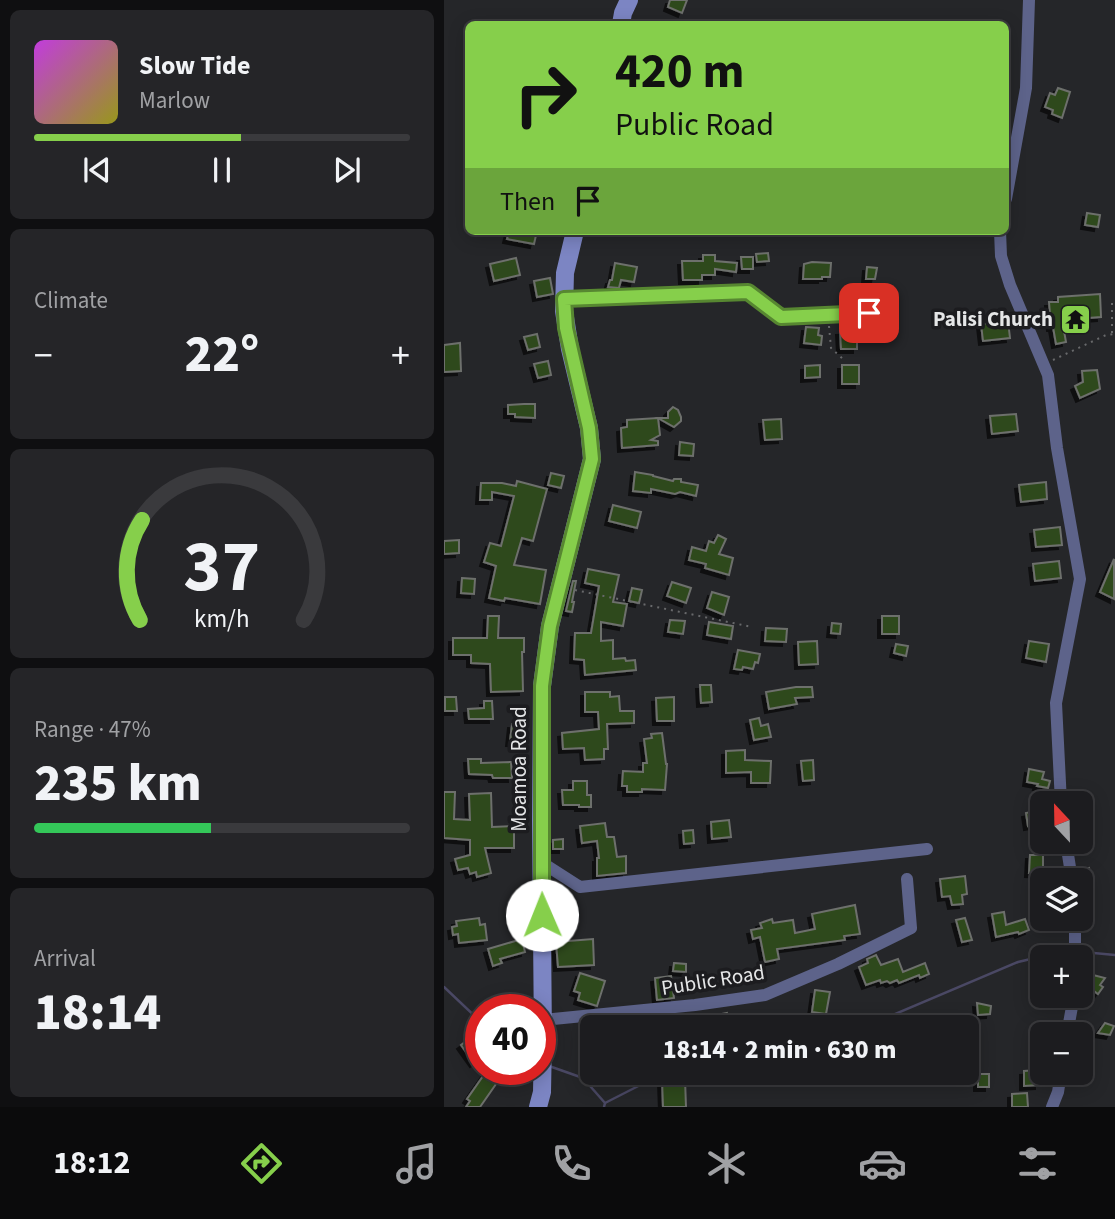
<!DOCTYPE html>
<meta charset="utf-8">
<style>
:root{--surface:#1c1c1f;--page:#252528;--text:#f1f3f6;--muted:#a0a1a4;--line:#3a3a3d;--accent:#86cf4b}
body{margin:0;font-family:"Source Sans 3",sans-serif;background:var(--page);color:var(--text);height:100vh;display:flex;flex-direction:column;font-size:26px;white-space:nowrap}
*{box-sizing:border-box;margin:0}
p{font-size:23px;color:var(--muted)}
.icon{flex:none;width:38px;height:38px;fill:none;stroke:currentColor;stroke-width:2;stroke-linecap:round;stroke-linejoin:round}
.map{position:relative;flex:1;overflow:hidden}
.details{display:flex;flex-direction:column;gap:10px;padding:10px;background:#0f0f11;width:444px}
.details>*{flex:none}
.top-card{position:absolute;left:21px;top:21px;width:544px;height:214px;border-radius:10px;box-shadow:0 4px 18px #0003,0 0 0 2px var(--line);background:#86cf4b;color:#111;overflow:hidden}
.needle{width:46px;rotate:338deg}
.controls{position:absolute;left:586px;top:791px;display:grid;gap:14px}
.controls a{display:grid;place-items:center;width:63px;height:63px;border-radius:10px;background:var(--surface);box-shadow:0 4px 18px #0003,0 0 0 2px var(--line);font-size:35px}
.speed{position:absolute;left:21px;top:994px;display:flex;gap:14px;font-size:35px;font-weight:700;text-align:center}
.speed>*{display:grid;place-content:center;width:91px;height:91px;border-radius:50%;background:var(--surface);box-shadow:0 4px 18px #0003,0 0 0 2px var(--line);line-height:1}
.speed .limit{border:10px solid #d22;background:#fff;color:#111}
.pin{position:absolute;display:grid;place-items:center;width:60px;height:60px;color:#fff;margin:-30px;border-radius:14px;box-shadow:0 4px 10px #0006}
.me{position:absolute;width:77px;margin:-38px;rotate:359deg;stroke-linejoin:round;filter:drop-shadow(0 0 5px #0008)}
.turn{display:flex;align-items:center;gap:24px;height:147px;padding:0 35px;font-size:32px}
.turn .icon{width:91px;height:91px;stroke-width:2.5}
.turn b{display:block;font-size:49px;line-height:60px}
.then{display:flex;align-items:center;height:66px;padding:0 35px;background:#0003;gap:14px;font-size:26px}
.big{font-size:52px;font-weight:800;line-height:1.1}
.details .card{flex:1;display:flex;flex-direction:column;justify-content:center;gap:10px;min-width:0;padding:0 24px;border-radius:10px;background:var(--page)}
.details .dial{align-items:center;gap:0}
.dial svg{height:182px;overflow:visible;fill:none;stroke:var(--line);stroke-width:7;stroke-linecap:round;text-anchor:middle}
.dial text{fill:var(--text);stroke:none}
.song{display:flex;align-items:center;gap:21px}
.cover{width:84px;height:84px;border-radius:10px;background:linear-gradient(135deg,hsl(290 70% 55%),hsl(60 70% 35%))}
.played{height:7px;border-radius:4px;background:linear-gradient(90deg,var(--accent) 55%,var(--line) 55%)}
.keys{display:flex;justify-content:space-around;direction:ltr}
.heat{display:flex;justify-content:space-between;align-items:center;font-size:38px;direction:ltr}
.charge{height:10px;border-radius:5px;background:linear-gradient(90deg,#34c759 47%,var(--line) 0)}
.trip{position:absolute;left:136px;top:1015px;width:399px;height:70px;border-radius:10px;background:var(--surface);box-shadow:0 4px 18px #0003,0 0 0 2px var(--line);font-weight:800;line-height:70px;text-align:center}
.tab-bar{display:flex;height:112px;justify-content:space-around;align-items:center;background:#0b0b0c;color:var(--muted)}
.tab-bar .icon{width:49px;height:49px}
.tab-bar .active{color:var(--accent)}
.tab-bar b{font-size:32px;color:var(--text)}
main{display:flex;flex:1;min-height:0}
.map>svg:first-child{display:block}
.lines{fill:none;stroke-linecap:round;stroke-linejoin:round}
.stream{stroke:#4a4864;stroke-width:2.5}
.building{fill:#2f491b;stroke:#6d6f6c;stroke-width:2;filter:url(#shadow)}
.path{stroke:#68696b;stroke-width:2;stroke-dasharray:2 5;stroke-linecap:butt}
.street{stroke:#5d638a;stroke-width:12}
.secondary{stroke:#7c85c3;stroke-width:18}
.route-casing{stroke:#578731;stroke-width:18}
.route{stroke:#86cf4b;stroke-width:12}
.labels{text-anchor:middle;dominant-baseline:central;stroke-width:7;stroke-linejoin:round;paint-order:stroke}
.poi-label{font-size:21px;font-weight:bold;fill:#e5e6e7;stroke:#1c1c1f;text-anchor:end}
.street-label{font-size:21px;fill:#e5e6e7;stroke:#1c1c1f}
</style>
<main>
<section class="details">
<div class="card">
<div class="song"><i class="cover"></i><div><b>Slow Tide</b><p>Marlow</p></div></div>
<div class="played"></div>
<div class="keys"><svg class="icon" aria-label="previous" viewBox="0 0 24 24"><path d="M18 5L8 12l10 7zM5 5v14"/></svg><svg class="icon" aria-label="pause" viewBox="0 0 24 24"><path d="M8 5v14M16 5v14"/></svg><svg class="icon" aria-label="next" viewBox="0 0 24 24"><path d="M6 5l10 7-10 7zM19 5v14"/></svg></div>
</div>
<div class="card"><p>Climate</p>
<div class="heat"><a>−</a><b class="big">22°</b><a>+</a></div>
</div>
<div class="card dial"><svg viewBox="0 0 100 80">
<path d="M14 69A42 42 0 1 1 86 69"/>
<path d="M14 69A42 42 0 0 1 15 25" stroke="#86cf4b"/>
<text x="50" y="56" font-size="32" font-weight="700">37</text>
<text x="50" y="72" font-size="11">km/h</text>
</svg></div>
<div class="card"><p>Range · 47%</p><b class="big">235 km</b><div class="charge"></div></div>
<div class="card"><p>Arrival</p><b class="big">18:14</b></div>
</section>
<div class="map">
<svg width="671" height="1107" viewBox="0 0 671 1107">
<defs>
<filter id="shadow"><feDropShadow dx="-4" dy="4" stdDeviation="0" flood-color="#0009"/></filter>
</defs>
<rect width="100%" height="100%" fill="#252629"/>
<g class="lines">
<!-- stream -->
<g class="stream">
<polyline points="639,952 671,955"/>
<polyline points="0,987 37,1022"/>
<polyline points="414,1027 437,1020 574,962 625,950"/>
<polyline points="105,1066 139,1078 161,1103 160,1107"/>
<polyline points="161,1103 212,1077 228,1073"/>
</g>
</g>
<!-- building -->
<g class="building">
<polygon points="226,0 243,0 238,13 224,7"/>
<polygon points="614,88 626,92 618,118 608,114 609,110 601,107 606,93 611,95"/>
<polygon points="643,213 656,215 654,227 641,225"/>
<polygon points="65,231 93,231 90,244 63,239"/>
<polygon points="324,253 325,261 313,262 312,254"/>
<polygon points="259,255 271,255 271,261 293,263 292,272 271,269 271,275 258,275 258,280 239,280 238,261 259,261"/>
<polygon points="297,257 309,257 309,269 298,269"/>
<polygon points="72,258 76,275 50,281 46,264"/>
<polygon points="368,262 387,263 386,277 378,277 378,279 359,279 360,264"/>
<polygon points="171,263 193,267 190,282 177,280 175,288 164,287 166,280 168,280"/>
<polygon points="423,267 433,268 431,279 422,279"/>
<polygon points="106,278 109,294 93,297 90,281"/>
<polygon points="656,294 657,317 618,320 622,342 612,344 609,327 607,327 605,302 614,302 614,297"/>
<polygon points="564,321 566,338 539,341 537,324"/>
<polygon points="362,327 375,328 374,335 378,336 377,345 360,343"/>
<polygon points="413,330 413,349 397,349 396,331"/>
<polygon points="93,334 96,347 84,350 80,337"/>
<polygon points="16,343 17,371 0,372 0,345"/>
<polygon points="104,361 107,375 94,378 90,364"/>
<polygon points="376,365 376,377 361,378 361,366"/>
<rect x="398" y="365" width="17" height="19"/>
<polygon points="653,370 656,389 636,398 631,386 639,382 638,371"/>
<polygon points="80,404 91,404 91,418 71,417 71,414 64,414 64,405"/>
<polygon points="229,407 234,410 237,417 237,421 230,427 214,418 224,418 224,412"/>
<polygon points="572,414 574,431 548,434 546,416"/>
<polygon points="214,418 216,435 207,440 214,441 214,445 178,448 177,428 183,427 183,420"/>
<polygon points="337,419 338,439 321,440 319,420"/>
<polygon points="236,442 250,444 249,456 235,455"/>
<polygon points="191,472 209,475 209,476 229,481 230,479 237,479 237,482 254,485 252,496 236,492 231,494 207,489 207,493 189,491"/>
<polygon points="107,473 120,476 117,488 104,485"/>
<polygon points="73,481 103,489 89,541 78,538 70,565 102,570 96,604 61,598 60,601 45,598 52,566 40,562 46,543 57,546 70,496 48,492 48,500 36,500 37,483 58,483 72,486"/>
<polygon points="602,482 603,499 577,502 575,485"/>
<polygon points="169,505 197,512 193,528 165,521"/>
<polygon points="616,527 618,545 592,547 590,530"/>
<polygon points="274,535 282,539 275,554 289,558 285,575 261,568 262,564 245,560 248,547 262,551 265,541 270,543"/>
<polygon points="15,540 15,553 0,554 0,541"/>
<polygon points="670,559 670,599 656,592"/>
<polygon points="615,561 617,578 591,581 589,564"/>
<polygon points="144,569 175,575 169,602 183,604 179,626 157,622 157,641 169,640 169,659 181,658 182,661 191,660 192,670 141,675 140,660 130,659 131,633 147,633 155,586 141,583"/>
<polygon points="18,578 31,579 30,594 17,593"/>
<polygon points="129,581 132,581 128,602 130,602 128,612 122,611"/>
<polygon points="228,582 247,588 242,603 223,596"/>
<polygon points="188,588 198,590 195,603 185,601"/>
<polygon points="268,592 285,597 280,615 263,608"/>
<polygon points="44,616 55,616 54,638 80,638 80,652 78,652 79,691 47,692 46,664 27,663 27,655 9,655 9,638 43,638"/>
<rect x="438" y="616" width="17" height="18"/>
<polygon points="226,620 241,621 239,634 224,632"/>
<polygon points="265,622 289,626 287,639 263,635"/>
<polygon points="388,623 397,624 396,634 387,633"/>
<polygon points="322,628 343,629 342,642 321,641"/>
<polygon points="373,641 374,664 355,665 354,642"/>
<polygon points="585,641 605,644 602,662 582,658"/>
<polygon points="452,644 464,646 462,656 450,653"/>
<polygon points="294,650 316,654 314,663 311,662 309,669 299,667 298,670 290,669"/>
<polygon points="256,685 267,685 268,702 257,703"/>
<polygon points="352,687 368,687 369,697 351,698 353,704 325,709 322,692"/>
<polygon points="141,692 166,692 166,697 175,696 176,711 190,711 190,723 163,724 164,749 160,749 160,759 141,760 140,748 119,749 118,733 155,729 154,712 141,712"/>
<polygon points="1,697 12,697 13,711 1,711"/>
<polygon points="230,697 230,721 213,721 212,698"/>
<polygon points="40,701 48,701 49,719 25,719 24,709 40,708"/>
<polygon points="315,718 317,726 324,724 327,737 310,740 306,720"/>
<polygon points="68,724 82,725 80,743 66,742"/>
<polygon points="218,733 222,764 223,764 221,790 198,789 198,792 183,792 183,786 178,786 179,771 199,772 199,763 203,763 200,739 208,738 207,734"/>
<polygon points="301,750 301,760 327,761 326,783 307,783 307,772 282,773 282,751"/>
<polygon points="24,759 37,759 37,763 67,762 68,778 49,778 48,775 25,774"/>
<polygon points="369,760 370,780 359,781 357,761"/>
<polygon points="585,769 600,772 598,779 606,781 604,788 593,786 594,784 583,782"/>
<polygon points="129,781 143,781 143,795 147,795 147,807 135,807 135,805 119,805 118,790 129,790"/>
<polygon points="0,792 11,792 10,819 26,820 25,794 47,793 48,827 70,826 70,848 41,848 47,873 33,877 32,872 26,874 24,868 14,870 11,859 26,855 26,840 0,838"/>
<polygon points="598,810 598,821 596,822 596,824 584,826 582,813"/>
<polygon points="285,820 287,837 268,839 267,822"/>
<polygon points="161,823 163,837 170,837 173,857 182,856 182,873 153,876 153,858 155,858 153,841 138,843 136,826"/>
<polygon points="249,830 250,843 240,844 239,831"/>
<polygon points="119,839 119,849 109,849 109,840"/>
<polygon points="586,855 599,855 599,874 585,873"/>
<polygon points="645,868 648,886 637,888 635,870"/>
<polygon points="521,876 523,894 518,895 519,904 508,905 506,896 498,897 496,879"/>
<polygon points="411,905 416,934 400,936 401,940 333,949 335,959 321,962 316,937 309,939 307,930 318,928 316,923 328,919 329,923 349,920 351,933 371,929 368,914"/>
<polygon points="560,912 562,925 581,919 585,930 575,934 574,932 552,937 548,914"/>
<polygon points="35,918 36,925 41,924 43,940 15,943 14,934 9,935 8,927 13,926 12,921"/>
<polygon points="521,918 528,940 518,942 512,920"/>
<polygon points="78,939 81,952 56,959 58,963 49,966 44,949"/>
<polygon points="149,939 150,965 114,967 112,942"/>
<polygon points="432,955 437,965 454,959 459,972 481,963 485,974 476,978 475,975 455,983 453,980 446,983 443,981 437,983 436,980 422,985 415,967 424,963 423,959"/>
<polygon points="230,963 242,964 242,972 229,971"/>
<polygon points="136,973 161,981 153,1006 134,1000 136,993 130,991"/>
<polygon points="649,975 661,978 656,985 659,987 654,994 642,985"/>
<polygon points="227,976 230,998 213,1000 211,978"/>
<polygon points="371,990 386,992 382,1014 368,1012"/>
<polygon points="533,1003 547,1006 546,1014 534,1015"/>
<polygon points="283,1013 287,1027 260,1027 258,1018"/>
<polygon points="661,1023 670,1026 666,1035 654,1033"/>
<polygon points="32,1034 37,1041 37,1058 30,1063 17,1045"/>
<polygon points="44,1069 52,1069 59,1074 36,1107 22,1107 26,1101 23,1099"/>
<polygon points="594,1070 595,1085 580,1086 580,1071"/>
<rect x="534" y="1074" width="11" height="13"/>
<polygon points="241,1079 242,1107 219,1107 218,1080"/>
<polygon points="583,1093 584,1107 568,1107 568,1094"/>
</g>
<g class="lines">
<!-- path -->
<g class="path">
<polyline points="385,326 387,348 400,360"/>
<polyline points="668,333 668,298"/>
<polyline points="609,360 662,335 671,334"/>
<polyline points="131,590 308,627"/>
</g>
<!-- street -->
<g class="street">
<polyline points="562,199 582,88 585,0"/>
<polyline points="556,231 557,256 566,285 604,375 613,448 636,579 612,703 617,803"/>
<polyline points="120,299 304,291 337,317 445,311"/>
<polyline points="622,842 628,880"/>
<polyline points="97,862 136,887 483,849"/>
<polyline points="631,957 631,919"/>
<polyline points="99,1020 251,1005 321,995 394,964 467,928 463,879"/>
<polyline points="623,1034 630,996"/>
<polyline points="608,1107 614,1092 617,1073"/>
</g>
<!-- secondary -->
<g class="secondary">
<polyline points="177,24 179,13 185,0"/>
<polyline points="94,1107 98,1092 99,1040 97,821 98,686 106,626 148,459 145,428 126,349 120,311 121,273 131,231"/>
</g>
</g>
<g class="lines">
<defs>
<polyline id="route" points="98,915 98,686 106,626 148,459 145,428 122,328 120,299 304,292 337,317 425,313"/>
</defs>
<!-- route casing -->
<use href="#route" class="route-casing"/>
<!-- route -->
<use href="#route" class="route"/>
</g>
<!-- icons -->
<defs>
<symbol id="temple-square" viewBox="-11 -11 22 22"><rect x="-9" y="-9" width="18" height="18" rx="4" fill="#86cf4b" stroke="#1c1c1f"/><path d="M0-6L5-2H3V0L6.5 2.5H4V6H1.5V3h-3V6H-4V2.5H-6.5L-3 0V-2H-5Z" fill="#111"/></symbol>
</defs>
<g fill-rule="evenodd">
<use href="#temple-square" x="614" y="302" width="35" height="35"/>
</g>
<g class="labels">
<!-- poi labels -->
<g class="poi-label">
<text x="609" y="319">Palisi Church</text>
</g>
<!-- street labels -->
<g class="street-label">
<text transform="translate(75 769) rotate(-90)">Moamoa Road</text>
<text transform="translate(269 980) rotate(-9)">Public Road</text>
</g>
</g>
</svg>
<div class="controls">
<a><svg class="needle" viewBox="-14 -14 28 28"><path d="M0-13l5 13h-10z" fill="#e53935"/><path d="M0 13l5-13h-10z" fill="#a0a1a4"/></svg></a>
<a><svg class="icon" aria-label="layers" viewBox="0 0 24 24"><path d="M12 4l9 5-9 5-9-5zM3 14l9 5 9-5"/></svg></a>
<a>+</a>
<a>−</a>
</div>
<div class="speed"><div class="limit">40</div></div>
<div class="pin" style="left:425px;top:313px;background:#d93025"><svg class="icon" aria-label="arrive" viewBox="0 0 24 24"><path d="M6 21V4h12l-3 4 3 4H6"/></svg></div>
<svg class="me" style="left:98px;top:915px" viewBox="-20 -20 40 40"><circle r="19" fill="#fff"/><path d="M0-13L10 11 0 6-10 11z" fill="#86cf4b"/></svg>
<div class="trip">18:14 · 2 min · 630 m</div>
<div class="top-card">
<div class="turn"><svg class="icon" aria-label="right" viewBox="0 0 24 24"><path d="M7 20v-9h11M14 6l5 5-5 5"/></svg><div><b>420 m</b>Public Road</div></div>
<div class="then">Then<svg class="icon" aria-label="arrive" viewBox="0 0 24 24"><path d="M6 21V4h12l-3 4 3 4H6"/></svg></div>
</div>
</div>
</main>
<nav class="tab-bar">
<b>18:12</b>
<svg class="icon active" aria-label="directions" viewBox="0 0 24 24"><path d="M12 3l9 9-9 9-9-9zM9 14v-3h6M13 9l2 2-2 2"/></svg>
<svg class="icon" aria-label="music" viewBox="0 0 24 24"><path d="M9 18V5l10-2v13"/><circle cx="6" cy="18" r="3"/><circle cx="16" cy="16" r="3"/></svg>
<svg class="icon" aria-label="phone" viewBox="0 0 24 24"><path d="M5 4h4l2 5-3 2q2 4 5 5l2-3 5 2v4C11 20 4 13 5 4z"/></svg>
<svg class="icon" aria-label="climate" viewBox="0 0 24 24"><path d="M12 3v18M4 7l16 10M4 17L20 7"/></svg>
<svg class="icon" aria-label="car" viewBox="0 0 24 24"><path d="M5 17H2v-5l4-1 3-4h7l3 4 3 1v5h-3M9 17h6M6 11h13"/><circle cx="7" cy="17" r="2"/><circle cx="17" cy="17" r="2"/></svg>
<svg class="icon" aria-label="filters" viewBox="0 0 24 24"><path d="M4 7h16M4 17h16"/><circle cx="9" cy="7" r="2"/><circle cx="15" cy="17" r="2"/></svg>
</nav>
